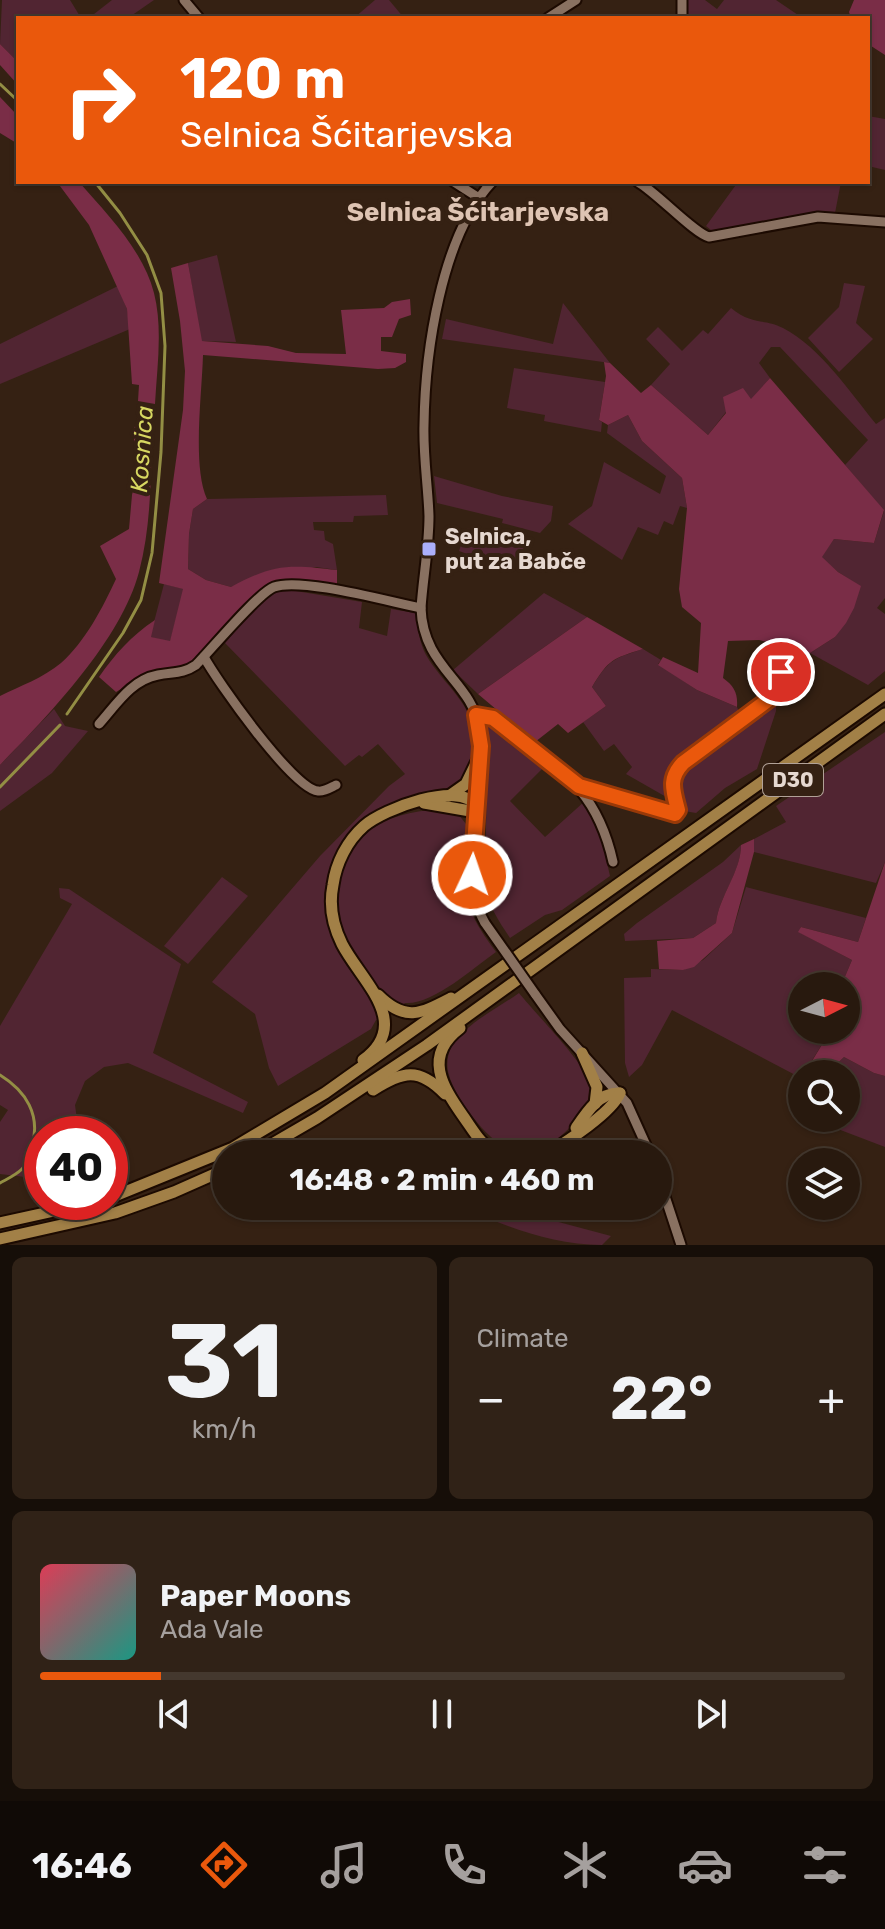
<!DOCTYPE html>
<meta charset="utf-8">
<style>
:root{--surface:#28190e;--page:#302217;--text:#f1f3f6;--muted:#a5a09e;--line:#44382e;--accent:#ea580c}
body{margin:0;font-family:Rubik,sans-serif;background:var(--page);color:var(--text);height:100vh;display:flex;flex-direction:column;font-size:30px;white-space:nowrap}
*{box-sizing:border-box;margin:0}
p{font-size:26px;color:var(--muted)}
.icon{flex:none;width:44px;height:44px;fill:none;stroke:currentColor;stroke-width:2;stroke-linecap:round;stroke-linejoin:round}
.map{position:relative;height:1245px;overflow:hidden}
.details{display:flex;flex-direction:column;gap:12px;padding:12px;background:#160e08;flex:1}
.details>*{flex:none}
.hud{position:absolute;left:16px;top:16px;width:854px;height:168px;border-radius:0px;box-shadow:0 2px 6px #0004,0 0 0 2px var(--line);background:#ea580c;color:#fff;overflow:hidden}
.needle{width:52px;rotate:84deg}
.controls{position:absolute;left:788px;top:972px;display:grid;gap:16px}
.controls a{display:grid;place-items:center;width:72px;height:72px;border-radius:50%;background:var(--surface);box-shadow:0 2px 6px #0004,0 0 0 2px var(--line);font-size:40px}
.speed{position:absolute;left:24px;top:1116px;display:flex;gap:16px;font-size:40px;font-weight:700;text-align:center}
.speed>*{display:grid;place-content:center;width:104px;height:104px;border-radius:50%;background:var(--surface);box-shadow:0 2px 6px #0004,0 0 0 2px var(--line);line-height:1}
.speed .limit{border:12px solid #d22;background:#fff;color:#111}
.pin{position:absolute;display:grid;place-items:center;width:68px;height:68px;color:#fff;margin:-34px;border:4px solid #fff;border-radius:50%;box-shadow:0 2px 8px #0007}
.me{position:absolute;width:88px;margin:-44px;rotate:3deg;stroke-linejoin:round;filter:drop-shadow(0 0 6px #0008)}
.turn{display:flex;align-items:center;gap:28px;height:168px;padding:0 32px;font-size:36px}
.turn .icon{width:104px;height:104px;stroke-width:2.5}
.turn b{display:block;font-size:56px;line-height:68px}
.big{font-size:60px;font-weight:700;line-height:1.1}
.details .widget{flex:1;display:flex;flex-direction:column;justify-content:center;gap:12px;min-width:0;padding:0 28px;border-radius:12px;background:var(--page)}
.details .dial{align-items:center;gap:0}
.dial b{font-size:104px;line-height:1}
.song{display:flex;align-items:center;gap:24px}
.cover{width:96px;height:96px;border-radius:12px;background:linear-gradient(135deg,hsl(350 70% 55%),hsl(170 70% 35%))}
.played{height:8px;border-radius:4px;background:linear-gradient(90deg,var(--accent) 15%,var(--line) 15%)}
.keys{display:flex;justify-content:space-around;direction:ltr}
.heat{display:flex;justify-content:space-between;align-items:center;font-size:44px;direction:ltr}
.details .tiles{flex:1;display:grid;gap:12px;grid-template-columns:1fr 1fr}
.widget:last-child{grid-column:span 2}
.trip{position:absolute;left:212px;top:1140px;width:460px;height:80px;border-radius:40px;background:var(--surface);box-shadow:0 2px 6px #0004,0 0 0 2px var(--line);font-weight:700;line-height:80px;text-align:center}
.tab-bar{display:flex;height:128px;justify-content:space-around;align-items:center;background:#100a06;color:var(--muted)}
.tab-bar .icon{width:56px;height:56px}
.tab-bar .current{color:var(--accent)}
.tab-bar b{font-size:36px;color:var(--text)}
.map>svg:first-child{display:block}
.green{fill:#512532}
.forest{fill:#7a2d47}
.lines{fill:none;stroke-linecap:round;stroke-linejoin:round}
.stream{stroke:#938e44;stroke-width:3}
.minor-casing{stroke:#1c0a01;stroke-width:13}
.major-casing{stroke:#1c0a01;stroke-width:15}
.minor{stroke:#897161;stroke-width:9}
.major{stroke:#a28047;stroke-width:11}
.minor-bridge-casing{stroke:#1c0a01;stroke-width:13;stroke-linecap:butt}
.minor-bridge{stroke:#897161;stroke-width:9}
.route-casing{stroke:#983908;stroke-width:20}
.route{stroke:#ea580c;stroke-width:14}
.poi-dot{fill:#abaffb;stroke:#352113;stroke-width:3}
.labels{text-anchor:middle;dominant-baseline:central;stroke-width:8;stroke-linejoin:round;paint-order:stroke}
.shield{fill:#352113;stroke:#b1a197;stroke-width:2}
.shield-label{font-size:20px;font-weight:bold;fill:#e6d8d0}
.poi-label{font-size:22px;font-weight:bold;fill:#e6d8d0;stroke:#352113;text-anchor:start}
.water-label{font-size:24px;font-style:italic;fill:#d7d761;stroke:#352113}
.quarter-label{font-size:26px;font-weight:bold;fill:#dec4b3;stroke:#352113}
</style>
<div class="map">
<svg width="885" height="1245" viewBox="0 0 885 1245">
<rect width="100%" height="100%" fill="#352113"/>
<!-- green -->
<g class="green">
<polygon points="2,0 70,0 81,18 18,18 18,62 0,44"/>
<polygon points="112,0 154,0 128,18 89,18"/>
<polygon points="375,0 389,0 404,18 354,18"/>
<polygon points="688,0 705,0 717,9 724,0 776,0 801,17 688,18"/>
<polygon points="868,116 885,119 885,170 868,166"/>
<polygon points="738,182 841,182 835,213 818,214 716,234 706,226"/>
<polygon points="217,255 236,342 201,341 188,263"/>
<polygon points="844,283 865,286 856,323 873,339 839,372 808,338 839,307"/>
<polygon points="118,286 127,309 130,329 0,384 0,344"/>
<polygon points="563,303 610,363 442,339 446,319 553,344"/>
<path d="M731,308C753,326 764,318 783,328C821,348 849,391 876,424L885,418V598L877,608L885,614V671L868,685L810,653L835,637L860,586L838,572L821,557L834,539L874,543L884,511L845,465L868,440L780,347H771L759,363L770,378L751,400L726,412L708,435L651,385L670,364L646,339L658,327L682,351L703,330L708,334Z"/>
<polygon points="514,368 605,382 599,420 602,422 601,432 544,421 545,415 507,408"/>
<polygon points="628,415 642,441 682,478 687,508 680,506 673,525 664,521 658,535 638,527 622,560 568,524 592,506 604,462 660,494 666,476 607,433 608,425"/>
<polygon points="434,476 502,496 553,506 551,521 540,533 502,523 503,519 437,503"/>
<polygon points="386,495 388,515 354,516 353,522 313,522 314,530 324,531 325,540 333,544 337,570 316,567 231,587 206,580 188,569 189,534 193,509 207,499"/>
<polygon points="467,528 528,547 512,566 506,568 459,551"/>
<polygon points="164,584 184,589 170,642 150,637"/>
<path d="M284,589L362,602L359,628L387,636L391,609L416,613C418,628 419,642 426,655C445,688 484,711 474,756C471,768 463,785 452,791C439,798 418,794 403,799C347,818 313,877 332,935C342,966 368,990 381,1020H376L371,1029L278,1086L269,1068L255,1014L212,982L320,856L389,786L405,774L378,744L362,757L359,755L345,766L225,643C242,624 258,595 284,589Z"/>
<polygon points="544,593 587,617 478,694 453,670"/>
<path d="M643,649L661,660L658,664L697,690L737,707L740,714L672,767L665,781L668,798L626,774L632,767L614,744L604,751L583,722L606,706L592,687C609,660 612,659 643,649Z"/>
<polygon points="776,698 776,711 757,769 725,788 696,813 684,811 675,788 680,770"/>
<polygon points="54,709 65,726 88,731 52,773 0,811 0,765"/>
<path d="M487,723H493L546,765L510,801L545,837L585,801L601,836L610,876L562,910L545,915L510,938C498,920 488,905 485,884L487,770L484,725Z"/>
<polygon points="885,732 885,862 876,883 754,852 754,839 786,822 776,806"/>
<path d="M431,810L458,814L466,824C467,836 465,850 464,862C462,901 473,921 496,952C473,968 433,1005 405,1003L399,1008C318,946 307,820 431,810Z"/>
<path d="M741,845C741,873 719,896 716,923L693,938L625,941L624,934L637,923L723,862Z"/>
<polygon points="222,877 248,896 188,964 164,946"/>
<polygon points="746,887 866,918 858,942 801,927 799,932 852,960 841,986 802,986 802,1030 831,1030 801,1078 672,1010 642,1065 629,1077 625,1063 624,978 651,977 651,969 683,970 703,960 732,933"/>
<polygon points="59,888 69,889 181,964 153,1053 248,1102 243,1113 128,1063 104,1067 85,1081 75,1105 79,1134 42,1134 42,1179 0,1174 0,1122 8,1110 0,1105 0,1026 72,904 60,898"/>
<path d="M519,993C535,1013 583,1062 591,1083C596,1098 585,1110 576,1121C561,1137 544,1154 520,1153C495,1152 455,1099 449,1075C446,1066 447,1054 452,1046C465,1024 498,1008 519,993Z"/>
<polygon points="844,1057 874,1073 885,1076 885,1147 809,1118 846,1118 846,1074 826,1074"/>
<path d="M456,1206H499L611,1236L602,1245C549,1245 505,1225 456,1206Z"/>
</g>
<!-- forest -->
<g class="forest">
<polygon points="854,0 885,0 885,55 868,44 868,18 851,18 849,12"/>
<polygon points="0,44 18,62 18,85 0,65"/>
<polygon points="0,97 18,116 18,144 0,133"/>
<path d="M57,182H79C107,214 143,250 154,293C163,328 157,368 155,404L138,401L139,385L132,384L127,309L89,225Z"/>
<path d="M188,263L202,341L268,346L296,353L346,354L341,310L384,308L392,302L410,299L411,315L399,319L392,337H381V351L406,354V362L395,368L378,369L203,355C202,394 192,466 207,499L193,509L189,534L188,569L206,580L231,587C273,564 289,564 337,570V586L300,580L269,585L254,596L202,655L188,667L144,675L116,692L99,677C115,654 131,636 155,620L151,637L170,641L183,589L159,583L183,410L185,371L180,321L171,268Z"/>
<path d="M604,362L610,363L641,393L651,385L708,435L726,413L723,397L743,388L751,399L770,378L884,510L874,543L834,539L822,557L838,572L861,586L854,608L846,623L835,637L810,653L759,640L728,641L723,678C734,686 738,693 737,707L697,690L658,665L663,657L698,673L701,623L682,607L679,589L687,508L682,478L642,441L628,415L608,425L599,420L606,376Z"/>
<path d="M138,418L152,419C151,469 152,523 139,572C121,640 49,715 0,765V696C20,686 43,678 61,663C85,642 103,607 116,579L100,546L129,529L132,495L140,457L134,442V429Z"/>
<path d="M587,617L643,649C612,659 609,659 592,687L606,706L568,733L558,724L535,742L478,694Z"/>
<path d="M754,839V852L732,933L694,967L683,970L659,969L657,941L693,938L716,923C719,896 741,872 741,845Z"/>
<polygon points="885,862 885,1076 874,1073 844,1057 826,1074 804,1074 831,1030 846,1030 846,986 841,986 852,960 798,932 801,927 858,942"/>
</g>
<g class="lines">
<!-- stream -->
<g class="stream">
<polyline points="0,84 18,101"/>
<polyline points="67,714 123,633 141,600 152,553 161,452 165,346 161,293 147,255 120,213 95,182"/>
<polyline points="0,787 60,725"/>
<path d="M0,1075C26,1091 41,1115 32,1146C30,1154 28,1163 22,1169C16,1175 7,1179 0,1183"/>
</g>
<defs>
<g id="minor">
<polyline points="184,0 199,18"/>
<polyline points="682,0 682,18"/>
<polyline points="548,18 576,0"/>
<polyline points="454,182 479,198"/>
<path d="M638,182C657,193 695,234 709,237L818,217L885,222"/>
<path d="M204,657C217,681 293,789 318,791C324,792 330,788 336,785"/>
<path d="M476,715L493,718C552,766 595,781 613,862"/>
<path d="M99,724C116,705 131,680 158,675C173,672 183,674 196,665C211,650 258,593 274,587C301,577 390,602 421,608"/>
<path d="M579,786L664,813H677C678,790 663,785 683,763L772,697L776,691L781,672"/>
<path d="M485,923C451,864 489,791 479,728C472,681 423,668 421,608C423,578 429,547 429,516C428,486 423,455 424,425C425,353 441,236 492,182"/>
<polyline points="535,994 560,1029 627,1103 650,1154"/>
<polyline points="658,1175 681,1245"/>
</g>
<g id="major">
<polyline points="449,796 466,784 481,753"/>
<polyline points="424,803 476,812"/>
<path d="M378,995C405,1022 420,1014 451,998"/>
<path d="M460,1028C423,1056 442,1086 463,1116C473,1130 481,1145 496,1154"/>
<polyline points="582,1053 597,1087 595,1104"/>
<path d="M363,1060C414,1023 361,981 342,944C333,926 329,905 333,885C336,863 347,841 364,826C384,809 458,780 477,806"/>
<path d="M373,1090C403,1071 419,1067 445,1094"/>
<path d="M576,1128C586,1113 599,1092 620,1093"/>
<polyline points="255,1154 317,1118 427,1045 885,714"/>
<path d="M547,1154C566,1142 612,1113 620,1093"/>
<polyline points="110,1198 233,1148 325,1093 885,694"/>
<polyline points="0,1223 95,1202"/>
<polyline points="0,1239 115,1213 174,1192 226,1169"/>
</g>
</defs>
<!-- minor casing -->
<use href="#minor" class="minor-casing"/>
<!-- major casing -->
<use href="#major" class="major-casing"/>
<!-- minor -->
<use href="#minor" class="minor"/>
<!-- major -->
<use href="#major" class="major"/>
<defs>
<polyline id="minor-bridge" points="485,923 535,994"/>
</defs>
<!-- minor-bridge casing -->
<use href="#minor-bridge" class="minor-bridge-casing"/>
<!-- minor-bridge -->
<use href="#minor-bridge" class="minor-bridge"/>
</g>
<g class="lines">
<defs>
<path id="route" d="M472,875L481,746L476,715L493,718L579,786L675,814L678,810C673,790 668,779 683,763L772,697L776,691L781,672"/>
</defs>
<!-- route casing -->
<use href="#route" class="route-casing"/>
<!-- route -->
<use href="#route" class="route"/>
</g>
<!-- markers -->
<rect class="poi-dot" x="421" y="541" width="16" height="16" rx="4"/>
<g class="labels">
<!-- shield labels -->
<rect class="shield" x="763" y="764" width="60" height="32" rx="6"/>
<g class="shield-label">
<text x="793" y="780">D30</text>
</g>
<!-- poi labels -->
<g class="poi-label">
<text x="445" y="536">Selnica,<tspan x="445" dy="25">put za Babče</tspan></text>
</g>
<!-- water labels -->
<g class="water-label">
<text transform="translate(142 449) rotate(-86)">Kosnica</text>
</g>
<!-- quarter labels -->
<g class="quarter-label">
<text x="478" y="212">Selnica Šćitarjevska</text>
</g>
</g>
</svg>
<div class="controls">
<a><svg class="needle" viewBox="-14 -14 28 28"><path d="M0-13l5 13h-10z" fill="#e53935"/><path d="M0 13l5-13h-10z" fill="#a5a09e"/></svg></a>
<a><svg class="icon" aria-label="search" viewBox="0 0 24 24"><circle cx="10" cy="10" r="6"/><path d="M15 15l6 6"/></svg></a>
<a><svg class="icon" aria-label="layers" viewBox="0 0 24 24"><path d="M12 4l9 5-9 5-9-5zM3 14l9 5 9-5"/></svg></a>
</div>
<div class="speed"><div class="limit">40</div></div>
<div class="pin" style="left:781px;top:672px;background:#d93025"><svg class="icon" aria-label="arrive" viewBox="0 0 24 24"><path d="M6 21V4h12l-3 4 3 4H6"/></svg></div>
<svg class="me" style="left:472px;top:875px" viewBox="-20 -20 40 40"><circle r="17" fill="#ea580c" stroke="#fff" stroke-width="3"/><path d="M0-11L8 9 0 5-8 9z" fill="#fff"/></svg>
<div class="trip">16:48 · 2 min · 460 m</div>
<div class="hud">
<div class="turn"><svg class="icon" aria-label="right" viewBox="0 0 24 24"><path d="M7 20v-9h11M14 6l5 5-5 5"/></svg><div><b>120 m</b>Selnica Šćitarjevska</div></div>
</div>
</div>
<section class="details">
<div class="tiles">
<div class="widget dial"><b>31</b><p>km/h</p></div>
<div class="widget"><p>Climate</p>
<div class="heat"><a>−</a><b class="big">22°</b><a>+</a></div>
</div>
<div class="widget">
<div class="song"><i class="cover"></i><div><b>Paper Moons</b><p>Ada Vale</p></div></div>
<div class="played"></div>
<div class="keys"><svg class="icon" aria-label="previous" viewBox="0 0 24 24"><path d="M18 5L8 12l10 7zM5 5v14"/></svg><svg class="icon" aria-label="pause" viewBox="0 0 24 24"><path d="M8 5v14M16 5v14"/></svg><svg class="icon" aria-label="next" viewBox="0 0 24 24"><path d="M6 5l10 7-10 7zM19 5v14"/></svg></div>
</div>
</div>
</section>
<nav class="tab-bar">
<b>16:46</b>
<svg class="icon current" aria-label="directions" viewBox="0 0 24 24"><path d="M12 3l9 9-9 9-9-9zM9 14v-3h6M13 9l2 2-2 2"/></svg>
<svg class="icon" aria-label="music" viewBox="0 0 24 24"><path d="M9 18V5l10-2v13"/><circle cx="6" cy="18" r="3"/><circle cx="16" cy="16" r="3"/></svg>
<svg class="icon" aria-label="phone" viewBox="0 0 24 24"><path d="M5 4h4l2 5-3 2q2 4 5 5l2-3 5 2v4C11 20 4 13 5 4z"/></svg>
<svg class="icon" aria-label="climate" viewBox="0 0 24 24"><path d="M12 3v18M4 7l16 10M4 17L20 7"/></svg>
<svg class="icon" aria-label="car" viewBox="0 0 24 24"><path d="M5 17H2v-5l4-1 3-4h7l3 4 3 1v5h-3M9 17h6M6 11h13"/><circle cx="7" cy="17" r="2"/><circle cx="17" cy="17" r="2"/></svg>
<svg class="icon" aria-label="filters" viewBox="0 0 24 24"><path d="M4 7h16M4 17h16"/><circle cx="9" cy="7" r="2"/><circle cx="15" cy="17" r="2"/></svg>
</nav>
